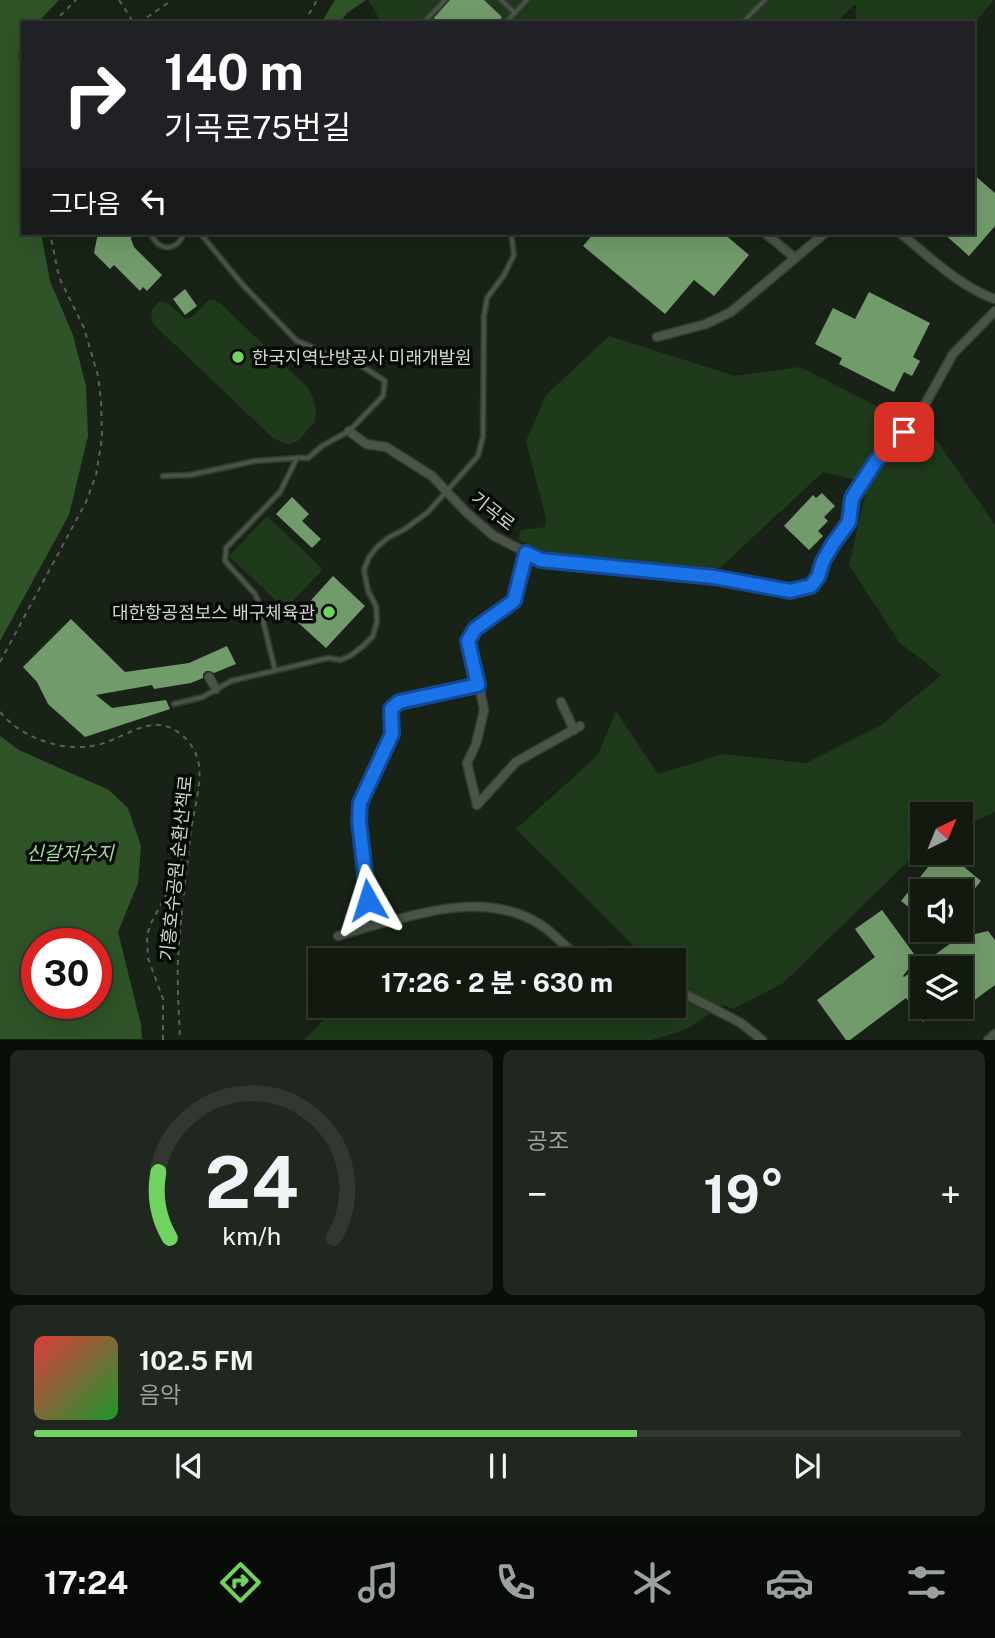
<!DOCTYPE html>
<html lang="ko">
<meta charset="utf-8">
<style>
:root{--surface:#121a10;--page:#1f271e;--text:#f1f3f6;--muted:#9ca19f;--line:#313830;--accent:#70d35f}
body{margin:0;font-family:"Public Sans","Noto Sans KR",sans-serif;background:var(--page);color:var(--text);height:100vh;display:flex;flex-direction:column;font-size:26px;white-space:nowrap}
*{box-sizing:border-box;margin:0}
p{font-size:23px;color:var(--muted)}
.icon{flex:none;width:38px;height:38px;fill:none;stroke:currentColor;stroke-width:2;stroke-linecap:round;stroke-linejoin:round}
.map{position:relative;height:1040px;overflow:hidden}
.drawer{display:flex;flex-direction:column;gap:10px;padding:10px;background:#0a0e09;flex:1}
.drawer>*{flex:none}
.top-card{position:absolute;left:21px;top:21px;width:954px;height:214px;border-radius:0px;box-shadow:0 7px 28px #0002,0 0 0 2px var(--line);background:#202124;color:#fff;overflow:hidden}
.needle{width:46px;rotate:43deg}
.tools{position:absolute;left:910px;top:802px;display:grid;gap:14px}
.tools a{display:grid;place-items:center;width:63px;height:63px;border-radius:0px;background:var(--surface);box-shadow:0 7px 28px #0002,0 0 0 2px var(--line);font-size:35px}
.speed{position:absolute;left:21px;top:928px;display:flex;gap:14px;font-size:35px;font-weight:700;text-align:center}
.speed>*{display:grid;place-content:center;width:91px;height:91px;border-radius:50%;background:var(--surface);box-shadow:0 7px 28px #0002,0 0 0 2px var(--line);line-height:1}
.speed .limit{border:10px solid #d22;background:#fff;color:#111}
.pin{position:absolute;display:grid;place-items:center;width:60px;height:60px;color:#fff;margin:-30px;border-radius:14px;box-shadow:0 4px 10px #0006}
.me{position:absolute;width:77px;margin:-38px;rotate:354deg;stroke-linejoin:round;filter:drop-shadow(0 0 5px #0008)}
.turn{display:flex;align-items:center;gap:24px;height:147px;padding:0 28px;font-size:32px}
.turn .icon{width:91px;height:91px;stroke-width:2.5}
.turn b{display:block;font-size:49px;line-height:60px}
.then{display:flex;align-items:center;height:66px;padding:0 28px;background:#0003;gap:14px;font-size:26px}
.big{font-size:52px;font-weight:700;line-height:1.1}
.drawer .tile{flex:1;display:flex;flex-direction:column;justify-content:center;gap:10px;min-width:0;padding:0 24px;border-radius:10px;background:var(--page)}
.drawer .dial{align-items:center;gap:0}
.dial svg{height:182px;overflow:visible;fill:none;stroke:var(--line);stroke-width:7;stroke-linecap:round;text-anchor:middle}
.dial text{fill:var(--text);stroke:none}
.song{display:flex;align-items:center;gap:21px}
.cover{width:84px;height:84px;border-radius:10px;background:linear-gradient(135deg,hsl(0 70% 55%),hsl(130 70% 35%))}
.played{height:7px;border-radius:4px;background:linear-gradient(90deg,var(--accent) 65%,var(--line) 65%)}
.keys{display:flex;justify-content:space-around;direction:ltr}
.heat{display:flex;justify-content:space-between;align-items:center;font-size:38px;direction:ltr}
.drawer .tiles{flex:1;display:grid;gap:10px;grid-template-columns:1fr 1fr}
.tile:last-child{grid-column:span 2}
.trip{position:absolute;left:308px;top:948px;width:378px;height:70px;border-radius:0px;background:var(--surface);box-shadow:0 7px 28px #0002,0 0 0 2px var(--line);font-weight:700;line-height:70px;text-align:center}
.menu{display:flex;height:112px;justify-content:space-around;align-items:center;background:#070a06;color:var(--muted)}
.menu .icon{width:49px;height:49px}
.menu .selected{color:var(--accent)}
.menu b{font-size:32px;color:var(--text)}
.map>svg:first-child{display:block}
.green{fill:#1f3a1b}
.water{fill:#2e5427;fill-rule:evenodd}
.building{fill:#729b6b}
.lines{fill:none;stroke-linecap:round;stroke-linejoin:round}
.lane-casing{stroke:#353c34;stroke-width:7}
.street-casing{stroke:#353c34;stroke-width:11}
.path{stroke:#596257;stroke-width:2;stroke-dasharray:5 5;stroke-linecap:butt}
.lane{stroke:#4a5548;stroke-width:3.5}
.street{stroke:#4a5548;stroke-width:8}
.route-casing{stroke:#114b97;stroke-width:18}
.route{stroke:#1a73e8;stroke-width:12}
.poi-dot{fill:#70d35f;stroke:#060a06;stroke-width:2.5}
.labels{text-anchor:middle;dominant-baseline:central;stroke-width:7;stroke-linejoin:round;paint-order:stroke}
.poi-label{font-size:18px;fill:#d0d7cf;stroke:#060a06;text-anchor:start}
.street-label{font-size:18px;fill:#d0d7cf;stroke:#060a06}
.water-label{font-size:19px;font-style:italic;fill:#a1dd97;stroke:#060a06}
</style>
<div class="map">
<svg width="995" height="1040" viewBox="0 0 995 1040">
<rect width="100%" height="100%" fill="#182216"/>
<!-- green -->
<g class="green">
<polygon points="368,0 994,0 973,25 973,23 855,23 856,4 835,23 382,23"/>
<path d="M208,300H214L221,304L307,387L313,398L316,411L315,422L298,441L288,445L273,438L154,325C149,315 151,309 159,301L169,304L185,319L193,316Z"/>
<polygon points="609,336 735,376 800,367 933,435 995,525 995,812 961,828 961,814 922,814 922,848 783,983 733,1009 724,1005 685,1030 652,1040 304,1040 333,1010 343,1006 674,1006 674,982 675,981 674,980 674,961 649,961 516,829 598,755 616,711 658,774 723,754 806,763 881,725 941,675 899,642 849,565 868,483 823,472 720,568 666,566 543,551 518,540 521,530 545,527 546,519 526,441 546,395"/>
<polygon points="267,516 323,569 285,609 229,556"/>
</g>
<!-- water -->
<g class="water">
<polygon points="0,0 59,0 37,23 23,23 23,41 18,56 23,70 23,233 41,233 50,281 73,335 86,386 88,436 69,515 0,641"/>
<polygon points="335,0 366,0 346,14 340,23 321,23"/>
<path d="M0,736L19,750L109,790L128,808L141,846L138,883L118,932L141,1025L142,1039H0ZM37,943H96V1003H37Z"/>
</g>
<!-- building -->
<g class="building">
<polygon points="450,0 484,0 502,17 497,23 438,23 434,18"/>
<polygon points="973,174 995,193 995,226 969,256 943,233 973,233"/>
<polygon points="98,233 132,233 131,239 134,247 162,275 147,291 143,287 140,291 114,265 110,269 94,253"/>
<polygon points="594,233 723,233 749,255 714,296 694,280 665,314 583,246"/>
<polygon points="185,289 197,306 185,315 173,299"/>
<polygon points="869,292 930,323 913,357 920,361 912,376 904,372 894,392 839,364 842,358 815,344 833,308 855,319"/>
<polygon points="822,493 835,506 824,517 828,521 818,531 823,536 809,550 784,526 813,495 816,498"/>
<polygon points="292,497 309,514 302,521 321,539 312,548 276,514"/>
<polygon points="333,576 365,606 326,648 294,619"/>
<polygon points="71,619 125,672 189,663 227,646 236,664 214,673 210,671 206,671 203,674 203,678 191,683 154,689 152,685 96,695 112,708 166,700 170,709 85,737 48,704 37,682 23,667"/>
<polygon points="940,852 946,852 981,881 961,905 961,891 922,891 922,918 901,901"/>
<polygon points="882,910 917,958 903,976 904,977 958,938 988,931 995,940 995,985 961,1010 961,968 922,968 922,1006 944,1006 923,1022 906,998 850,1040 846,1040 817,1000 875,957 855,929"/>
</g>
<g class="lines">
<defs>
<g id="lane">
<polyline points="501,0 515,13"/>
<polyline points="423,23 445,0"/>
<polyline points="505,23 527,0"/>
<polyline points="742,23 765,0"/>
<path d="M151,233C157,252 178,252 184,233"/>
<polyline points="200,233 242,284 297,341 365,368 385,381 383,396 349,431 322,446 308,458 297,458 280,492 226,548 225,561 255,594 258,600 275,670"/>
<polyline points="163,476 190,475 255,461 297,458"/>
<polyline points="174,704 203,697 231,681 328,658 340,660 350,656 363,646 373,636 377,621 376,606 368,591 364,570 369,557 377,547 388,538 405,529 428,512 478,456 483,436 484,316 487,298 504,275 514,255 511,233"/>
</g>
<g id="street">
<polyline points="765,233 795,258"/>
<path d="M900,233C927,255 962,288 995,299"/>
<polyline points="657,337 706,324 731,312 825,233"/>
<polyline points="349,431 366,444 386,447 432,476 466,512 494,536 541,560 714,577 790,591 811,586 819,577 823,561 833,544 849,522 852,498 876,461 918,417 953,354 995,311"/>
<path d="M526,553L514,602L475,629L468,641L479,685L399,702L391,709L392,734L385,752L360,803L359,821L371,926C427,912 488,891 541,925C556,935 568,950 583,961"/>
<polyline points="209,677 216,689"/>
<polyline points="479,685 484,710 476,744 467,763 477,805 516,762 580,726"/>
<polyline points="561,702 574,730"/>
<polyline points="338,936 371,926"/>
<polyline points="594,961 616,951 631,961"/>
<polyline points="674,988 741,1023 762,1040"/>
<polyline points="988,1040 995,1034"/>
</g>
</defs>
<!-- lane casing -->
<use href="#lane" class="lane-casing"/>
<!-- street casing -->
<use href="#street" class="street-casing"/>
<!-- path -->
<g class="path">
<polyline points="119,0 134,23"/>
<polyline points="53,23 76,0"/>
<polyline points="139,23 172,0"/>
<polyline points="304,23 317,0"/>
<polyline points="0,662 86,502 96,475 102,438 101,400 98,376 84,328 59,277 50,233"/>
<path d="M0,712C22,739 67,754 101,744C131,735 155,710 184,737C192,744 197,754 199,765C202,786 192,816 190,838C186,879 180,919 178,960C177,986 179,1013 180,1040"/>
<polyline points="163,1040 163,999 148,958 147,936 150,925 173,882 189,836"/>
</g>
<!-- lane -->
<use href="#lane" class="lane"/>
<!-- street -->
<use href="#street" class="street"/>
</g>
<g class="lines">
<defs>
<polyline id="route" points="368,900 359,821 360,803 392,734 391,709 399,702 478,685 468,641 475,629 514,601 526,553 541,560 714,577 790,591 811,586 818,577 823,561 833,544 849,522 852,498 876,461 904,432"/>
</defs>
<!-- route casing -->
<use href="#route" class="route-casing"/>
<!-- route -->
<use href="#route" class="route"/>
</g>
<!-- markers -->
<g class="poi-dot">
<circle cx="238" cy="357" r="7"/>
<circle cx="329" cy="612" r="7"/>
</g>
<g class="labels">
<!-- poi labels -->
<g class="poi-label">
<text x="252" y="357">한국지역난방공사 미래개발원</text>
<text x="315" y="612" text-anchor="end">대한항공점보스 배구체육관</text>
</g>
<!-- street labels -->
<g class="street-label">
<text transform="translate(493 511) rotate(38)">기곡로</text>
<text transform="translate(176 868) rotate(-84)">기흥호수공원 순환산책로</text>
</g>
<!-- water labels -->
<g class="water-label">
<text x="70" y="853">신갈저수지</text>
</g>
</g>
</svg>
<div class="tools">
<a><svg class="needle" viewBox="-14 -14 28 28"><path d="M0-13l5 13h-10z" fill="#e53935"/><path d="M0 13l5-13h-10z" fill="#9ca19f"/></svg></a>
<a><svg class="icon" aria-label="sound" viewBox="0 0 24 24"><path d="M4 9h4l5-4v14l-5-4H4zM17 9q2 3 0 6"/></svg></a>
<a><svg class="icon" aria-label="layers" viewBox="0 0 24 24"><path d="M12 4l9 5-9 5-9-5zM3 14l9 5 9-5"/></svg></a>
</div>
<div class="speed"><div class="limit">30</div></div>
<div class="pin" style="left:904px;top:432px;background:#d93025"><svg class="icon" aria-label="arrive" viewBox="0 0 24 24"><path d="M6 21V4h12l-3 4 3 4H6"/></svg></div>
<svg class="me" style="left:368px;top:900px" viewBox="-20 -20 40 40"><path d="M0-17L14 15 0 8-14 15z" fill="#1a73e8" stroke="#fff" stroke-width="4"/></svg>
<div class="trip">17:26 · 2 분 · 630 m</div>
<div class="top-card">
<div class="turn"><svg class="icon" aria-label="right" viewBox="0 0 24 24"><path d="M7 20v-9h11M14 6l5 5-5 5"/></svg><div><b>140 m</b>기곡로75번길</div></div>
<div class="then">그다음<svg class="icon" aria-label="left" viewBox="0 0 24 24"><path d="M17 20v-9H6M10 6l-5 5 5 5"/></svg></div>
</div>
</div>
<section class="drawer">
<div class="tiles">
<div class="tile dial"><svg viewBox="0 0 100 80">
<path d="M14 69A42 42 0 1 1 86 69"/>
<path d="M14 69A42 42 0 0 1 9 40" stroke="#70d35f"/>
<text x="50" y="56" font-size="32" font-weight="700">24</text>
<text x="50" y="72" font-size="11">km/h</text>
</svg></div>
<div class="tile"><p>공조</p>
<div class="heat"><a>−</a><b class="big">19°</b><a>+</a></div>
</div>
<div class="tile">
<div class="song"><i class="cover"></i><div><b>102.5 FM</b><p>음악</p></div></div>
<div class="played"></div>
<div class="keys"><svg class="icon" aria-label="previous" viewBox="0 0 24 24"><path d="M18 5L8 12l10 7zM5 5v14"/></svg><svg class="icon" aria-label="pause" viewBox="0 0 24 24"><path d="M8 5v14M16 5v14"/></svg><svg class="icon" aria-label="next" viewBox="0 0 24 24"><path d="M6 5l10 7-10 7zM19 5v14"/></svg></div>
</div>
</div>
</section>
<nav class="menu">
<b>17:24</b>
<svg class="icon selected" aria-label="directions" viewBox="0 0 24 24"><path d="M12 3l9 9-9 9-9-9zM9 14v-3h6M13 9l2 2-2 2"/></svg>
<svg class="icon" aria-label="music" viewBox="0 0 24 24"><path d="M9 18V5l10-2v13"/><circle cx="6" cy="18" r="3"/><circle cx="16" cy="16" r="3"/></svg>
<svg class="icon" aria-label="phone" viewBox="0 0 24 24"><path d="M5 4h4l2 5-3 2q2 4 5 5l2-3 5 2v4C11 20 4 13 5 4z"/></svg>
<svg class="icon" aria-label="climate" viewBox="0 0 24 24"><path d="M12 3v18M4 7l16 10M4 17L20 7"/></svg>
<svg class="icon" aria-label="car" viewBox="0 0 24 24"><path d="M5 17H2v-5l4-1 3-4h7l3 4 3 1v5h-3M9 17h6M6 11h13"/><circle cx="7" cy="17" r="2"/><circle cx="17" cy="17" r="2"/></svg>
<svg class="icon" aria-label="filters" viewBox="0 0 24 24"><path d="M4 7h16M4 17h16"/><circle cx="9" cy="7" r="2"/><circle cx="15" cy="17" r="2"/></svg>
</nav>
